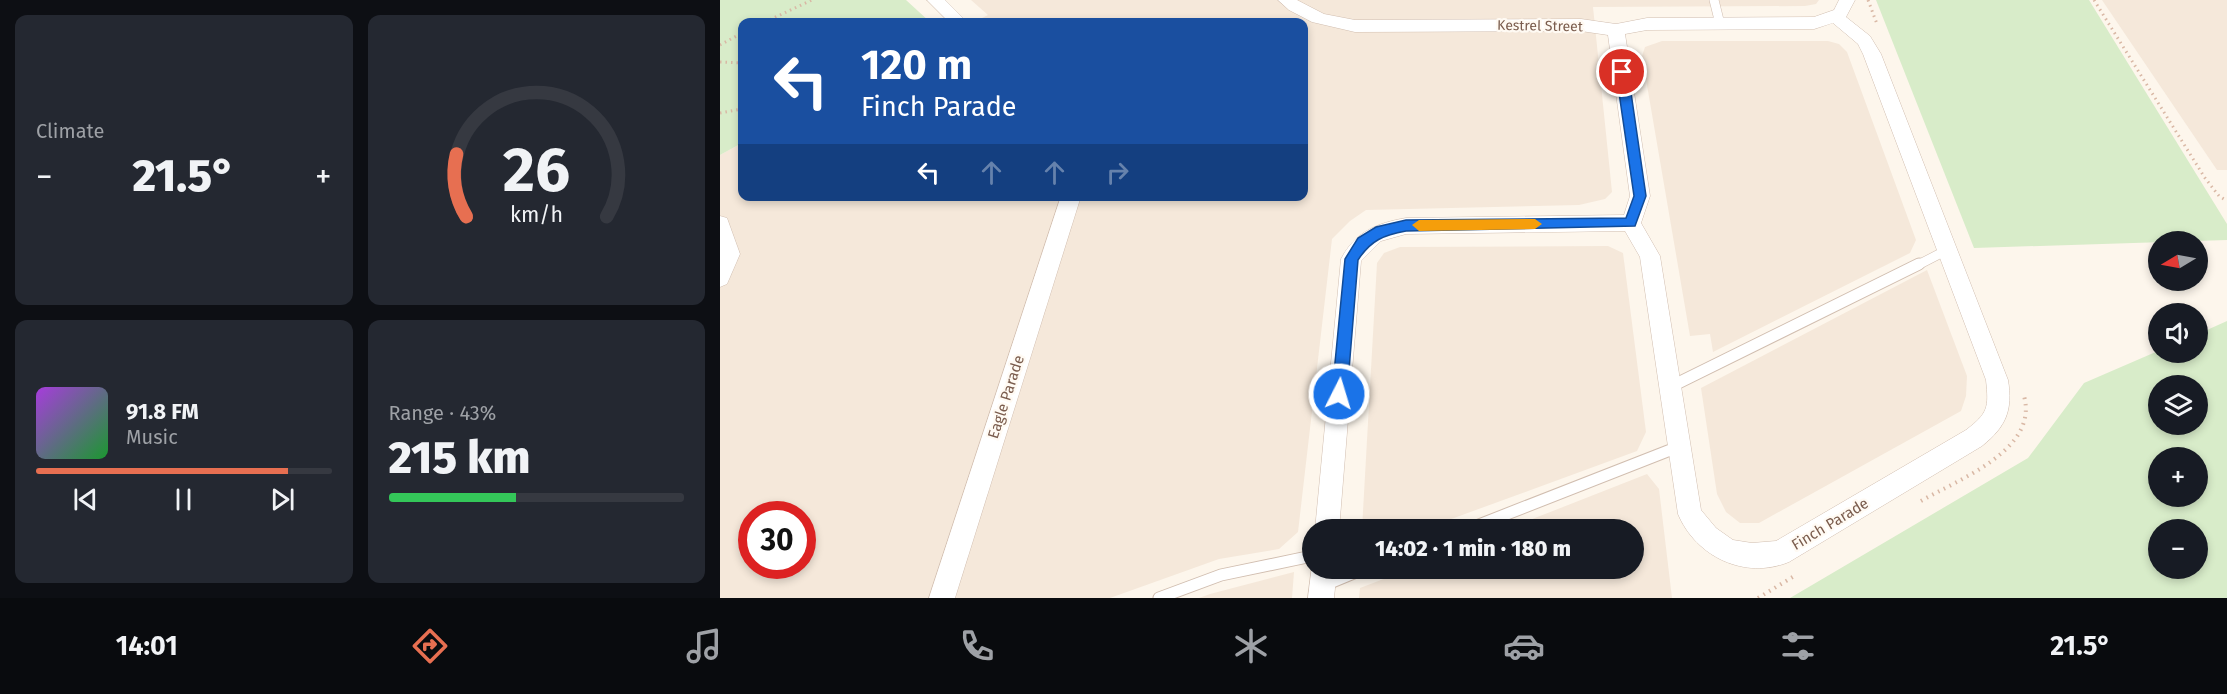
<!DOCTYPE html>
<meta charset="utf-8">
<style>
:root{--surface:#171b24;--page:#242831;--text:#f1f3f6;--muted:#9ea1a6;--line:#363941;--accent:#e76f51}
body{margin:0;font-family:"Fira Sans",sans-serif;background:var(--page);color:var(--text);height:100vh;display:flex;flex-direction:column;font-size:22px;white-space:nowrap}
*{box-sizing:border-box;margin:0}
p{font-size:20px;color:var(--muted)}
.icon{flex:none;width:33px;height:33px;fill:none;stroke:currentColor;stroke-width:2;stroke-linecap:round;stroke-linejoin:round}
.map{position:relative;flex:1;overflow:hidden}
.side{display:flex;flex-direction:column;gap:15px;padding:15px;background:#0d0f14;width:720px}
.side>*{flex:none}
.hud{position:absolute;left:18px;top:18px;width:570px;height:183px;border-radius:12px;box-shadow:0 3px 9px #0003;background:#1a4fa0;color:#fff;overflow:hidden}
.needle{width:39px;rotate:260deg}
.tools{position:absolute;left:1428px;top:231px;display:grid;gap:12px}
.tools a{display:grid;place-items:center;width:60px;height:60px;border-radius:50%;background:var(--surface);box-shadow:0 3px 9px #0003;font-size:30px}
.speed{position:absolute;left:18px;top:501px;display:flex;gap:12px;font-size:30px;font-weight:700;text-align:center}
.speed>*{display:grid;place-content:center;width:78px;height:78px;border-radius:50%;background:var(--surface);box-shadow:0 3px 9px #0003;line-height:1}
.speed .limit{border:9px solid #d22;background:#fff;color:#111}
.pin{position:absolute;display:grid;place-items:center;width:51px;height:51px;color:#fff;margin:-26px;border:3px solid #fff;border-radius:50%;box-shadow:0 2px 6px #0007}
.me{position:absolute;width:66px;margin:-33px;rotate:5deg;stroke-linejoin:round;filter:drop-shadow(0 0 4px #0008)}
.turn{display:flex;align-items:center;gap:21px;height:126px;padding:0 24px;font-size:27px}
.turn .icon{width:78px;height:78px;stroke-width:2.5}
.turn b{display:block;font-size:42px;line-height:51px}
.lanes{display:flex;align-items:center;height:57px;padding:0 24px;background:#0003;justify-content:center;gap:30px;direction:ltr}
.lanes .off{opacity:.35}
.big{font-size:45px;font-weight:800;line-height:1.1}
.side .card{flex:1;display:flex;flex-direction:column;justify-content:center;gap:9px;min-width:0;padding:0 21px;border-radius:12px;background:var(--page)}
.side .dial{align-items:center;gap:0}
.dial svg{height:156px;overflow:visible;fill:none;stroke:var(--line);stroke-width:7;stroke-linecap:round;text-anchor:middle}
.dial text{fill:var(--text);stroke:none}
.song{display:flex;align-items:center;gap:18px}
.cover{width:72px;height:72px;border-radius:9px;background:linear-gradient(135deg,hsl(280 70% 55%),hsl(130 70% 35%))}
.played{height:6px;border-radius:3px;background:linear-gradient(90deg,var(--accent) 85%,var(--line) 85%)}
.keys{display:flex;justify-content:space-around;direction:ltr}
.heat{display:flex;justify-content:space-between;align-items:center;font-size:33px;direction:ltr}
.charge{height:9px;border-radius:4px;background:linear-gradient(90deg,#34c759 43%,var(--line) 0)}
.side .tiles{flex:1;display:grid;gap:15px;grid-template-columns:repeat(2,1fr)}
.trip{position:absolute;left:582px;top:519px;width:342px;height:60px;border-radius:30px;background:var(--surface);box-shadow:0 3px 9px #0003;font-weight:800;line-height:60px;text-align:center}
.tab-bar{display:flex;height:96px;justify-content:space-around;align-items:center;background:#090b0e;color:var(--muted)}
.tab-bar .icon{width:42px;height:42px}
.tab-bar .selected{color:var(--accent)}
.tab-bar b{font-size:27px;color:var(--text)}
main{display:flex;flex:1;min-height:0}
.map>svg:first-child{display:block}
.residential{fill:#f5e8da;fill-rule:evenodd}
.green{fill:#d8ecc9;fill-rule:evenodd}
.lines{fill:none;stroke-linecap:round;stroke-linejoin:round}
.service-far1-casing{stroke:#d1beb0;stroke-width:10}
.service-casing{stroke:#d1beb0;stroke-width:13}
.minor-casing{stroke:#d1beb0;stroke-width:1}
.path-far1{stroke:#d9b8a5;stroke-width:3;stroke-dasharray:1.5 4;stroke-linecap:butt}
.path{stroke:#d9b8a5;stroke-width:4;stroke-dasharray:1.5 5;stroke-linecap:butt}
.service-far1{stroke:#fff;stroke-width:9}
.service{stroke:#fff;stroke-width:11}
.minor{fill:#fff;fill-rule:evenodd}
.route{fill:#1a73e8;stroke:#114b97;stroke-width:1.5}
.slow{fill:#f59e0b}
.labels{text-anchor:middle;dominant-baseline:central;stroke-width:4.5;stroke-linejoin:round;paint-order:stroke}
.far-street-label{font-size:14px;fill:#7a5c4d;stroke:#fffaf3}
.street-label{font-size:15px;fill:#7a5c4d;stroke:#fffaf3}
</style>
<main>
<section class="side">
<div class="tiles">
<div class="card"><p>Climate</p>
<div class="heat"><a>−</a><b class="big">21.5°</b><a>+</a></div>
</div>
<div class="card dial"><svg viewBox="0 0 100 80">
<path d="M14 69A42 42 0 1 1 86 69"/>
<path d="M14 69A42 42 0 0 1 9 37" stroke="#e76f51"/>
<text x="50" y="56" font-size="32" font-weight="700">26</text>
<text x="50" y="72" font-size="11">km/h</text>
</svg></div>
<div class="card">
<div class="song"><i class="cover"></i><div><b>91.8 FM</b><p>Music</p></div></div>
<div class="played"></div>
<div class="keys"><svg class="icon" aria-label="previous" viewBox="0 0 24 24"><path d="M18 5L8 12l10 7zM5 5v14"/></svg><svg class="icon" aria-label="pause" viewBox="0 0 24 24"><path d="M8 5v14M16 5v14"/></svg><svg class="icon" aria-label="next" viewBox="0 0 24 24"><path d="M6 5l10 7-10 7zM19 5v14"/></svg></div>
</div>
<div class="card"><p>Range · 43%</p><b class="big">215 km</b><div class="charge"></div></div>
</div>
</section>
<div class="map">
<svg width="1507" height="598" viewBox="0 0 1507 598">
<rect width="100%" height="100%" fill="#fdf6ec"/>
<!-- residential -->
<g class="residential">
<path d="M251,0H1099L1096,4L1085,6L873,7L892,192L885,199L859,205L646,210L630,221L612,239L578,532L559,549L499,559L390,598H0V155L22,143V196H584V22H254L268,15ZM32,514H82V566H32Z"/>
<polygon points="1382,0 1507,0 1507,170 1497,170"/>
<polygon points="942,41 1108,41 1119,44 1127,52 1196,240 1190,253 993,352 990,334 970,336 922,56 925,47"/>
<polygon points="888,246 903,253 926,432 917,451 704,529 642,529 657,263 664,253 680,247"/>
<polygon points="1207,270 1247,376 1246,396 1241,411 1039,523 1020,523 1006,512 997,494 981,388"/>
<polygon points="927,474 939,489 952,598 639,598 640,588 690,569 914,568 914,530 787,529"/>
<polygon points="574,572 572,598 479,598 490,594"/>
</g>
<!-- green -->
<g class="green">
<polygon points="0,0 186,0 210,22 22,22 22,143 0,155"/>
<polygon points="1156,0 1369,0 1507,224 1507,240 1254,248"/>
<path d="M1507,321V598H1070L1308,458L1364,383L1438,351L1478,352V334ZM1438,386H1478V424H1438ZM1438,458H1478V496H1438ZM1438,530H1478V568H1438Z"/>
</g>
<g class="lines">
<defs>
<g id="service-far1">
<polyline points="994,0 1000,24"/>
<polyline points="1196,266 1227,250"/>
</g>
<g id="service">
<polyline points="950,387 1199,264"/>
<polyline points="746,530 958,447"/>
<polyline points="605,585 646,568"/>
<polyline points="439,598 501,575 592,556"/>
</g>
<g id="minor">
<polygon points="207,0 225,0 247,22 229,22"/>
<path d="M558,0H577L604,14L635,20L861,19L896,24L927,18L1094,17L1114,10L1119,0H1135L1126,17L1150,36L1161,54L1288,380C1293,410 1286,427 1262,446L1069,562C1025,580 976,557 958,514L920,257L905,231L686,234L661,241L641,261L619,530H595L621,259C635,232 657,223 686,218L904,215L910,196L888,35L861,31L635,32L592,22L569,10ZM1113,23L1138,44L1143,54L1266,380C1269,408 1268,413 1246,430L1056,541L1032,543L1013,540L996,528L981,510L940,256L921,223L930,196L905,34L927,30L1094,29Z"/>
<polygon points="341,196 361,196 235,598 209,598"/>
<polygon points="0,216 7,218 20,254 7,284 0,287"/>
<polygon points="592,565 592,568 617,568 614,598 588,598"/>
</g>
</defs>
<!-- service-far1 casing -->
<use href="#service-far1" class="service-far1-casing"/>
<!-- service casing -->
<use href="#service" class="service-casing"/>
<!-- minor casing -->
<use href="#minor" class="minor-casing"/>
<!-- path-far1 -->
<g class="path-far1">
<polyline points="1148,0 1157,24"/>
<polyline points="1374,0 1485,178 1499,196 1507,201"/>
<polyline points="45,22 92,0"/>
<polyline points="0,45 22,33"/>
<polyline points="0,62 22,63"/>
<polyline points="0,113 22,109"/>
</g>
<!-- path -->
<g class="path">
<path d="M1201,501C1239,479 1319,450 1304,396"/>
<polyline points="1038,598 1076,575"/>
</g>
<!-- service-far1 -->
<use href="#service-far1" class="service-far1"/>
<!-- service -->
<use href="#service" class="service"/>
<!-- minor -->
<use href="#minor" class="minor"/>
</g>
<!-- route -->
<path class="route" d="M902,68L908,72L926,196L915,226L686,231C664,235 651,240 638,260L627,394L625,399H614L612,394L625,259L638,238L656,227L686,220L906,218L914,196L896,72Z"/>
<!-- slow -->
<polygon class="slow" points="815,219 822,224 815,229 699,231 692,225 699,220"/>
<g class="labels">
<!-- far-street labels -->
<g class="far-street-label">
<text transform="translate(820 26) rotate(1)">Kestrel Street</text>
</g>
<!-- street labels -->
<g class="street-label">
<text transform="translate(286 397) rotate(-72)">Eagle Parade</text>
<text transform="translate(1110 524) rotate(-31)">Finch Parade</text>
</g>
</g>
</svg>
<div class="tools">
<a><svg class="needle" viewBox="-14 -14 28 28"><path d="M0-13l5 13h-10z" fill="#e53935"/><path d="M0 13l5-13h-10z" fill="#9ea1a6"/></svg></a>
<a><svg class="icon" aria-label="sound" viewBox="0 0 24 24"><path d="M4 9h4l5-4v14l-5-4H4zM17 9q2 3 0 6"/></svg></a>
<a><svg class="icon" aria-label="layers" viewBox="0 0 24 24"><path d="M12 4l9 5-9 5-9-5zM3 14l9 5 9-5"/></svg></a>
<a>+</a>
<a>−</a>
</div>
<div class="speed"><div class="limit">30</div></div>
<div class="pin" style="left:902px;top:72px;background:#d93025"><svg class="icon" aria-label="arrive" viewBox="0 0 24 24"><path d="M6 21V4h12l-3 4 3 4H6"/></svg></div>
<svg class="me" style="left:619px;top:394px" viewBox="-20 -20 40 40"><circle r="17" fill="#1a73e8" stroke="#fff" stroke-width="3"/><path d="M0-11L8 9 0 5-8 9z" fill="#fff"/></svg>
<div class="trip">14:02 · 1 min · 180 m</div>
<div class="hud">
<div class="turn"><svg class="icon" aria-label="left" viewBox="0 0 24 24"><path d="M17 20v-9H6M10 6l-5 5 5 5"/></svg><div><b>120 m</b>Finch Parade</div></div>
<div class="lanes"><svg class="icon" aria-label="left" viewBox="0 0 24 24"><path d="M17 20v-9H6M10 6l-5 5 5 5"/></svg><svg class="icon off" aria-label="ahead" viewBox="0 0 24 24"><path d="M12 20V5M6 11l6-6 6 6"/></svg><svg class="icon off" aria-label="ahead" viewBox="0 0 24 24"><path d="M12 20V5M6 11l6-6 6 6"/></svg><svg class="icon off" aria-label="right" viewBox="0 0 24 24"><path d="M7 20v-9h11M14 6l5 5-5 5"/></svg></div>
</div>
</div>
</main>
<nav class="tab-bar">
<b>14:01</b>
<svg class="icon selected" aria-label="directions" viewBox="0 0 24 24"><path d="M12 3l9 9-9 9-9-9zM9 14v-3h6M13 9l2 2-2 2"/></svg>
<svg class="icon" aria-label="music" viewBox="0 0 24 24"><path d="M9 18V5l10-2v13"/><circle cx="6" cy="18" r="3"/><circle cx="16" cy="16" r="3"/></svg>
<svg class="icon" aria-label="phone" viewBox="0 0 24 24"><path d="M5 4h4l2 5-3 2q2 4 5 5l2-3 5 2v4C11 20 4 13 5 4z"/></svg>
<svg class="icon" aria-label="climate" viewBox="0 0 24 24"><path d="M12 3v18M4 7l16 10M4 17L20 7"/></svg>
<svg class="icon" aria-label="car" viewBox="0 0 24 24"><path d="M5 17H2v-5l4-1 3-4h7l3 4 3 1v5h-3M9 17h6M6 11h13"/><circle cx="7" cy="17" r="2"/><circle cx="17" cy="17" r="2"/></svg>
<svg class="icon" aria-label="filters" viewBox="0 0 24 24"><path d="M4 7h16M4 17h16"/><circle cx="9" cy="7" r="2"/><circle cx="15" cy="17" r="2"/></svg>
<b>21.5°</b>
</nav>
